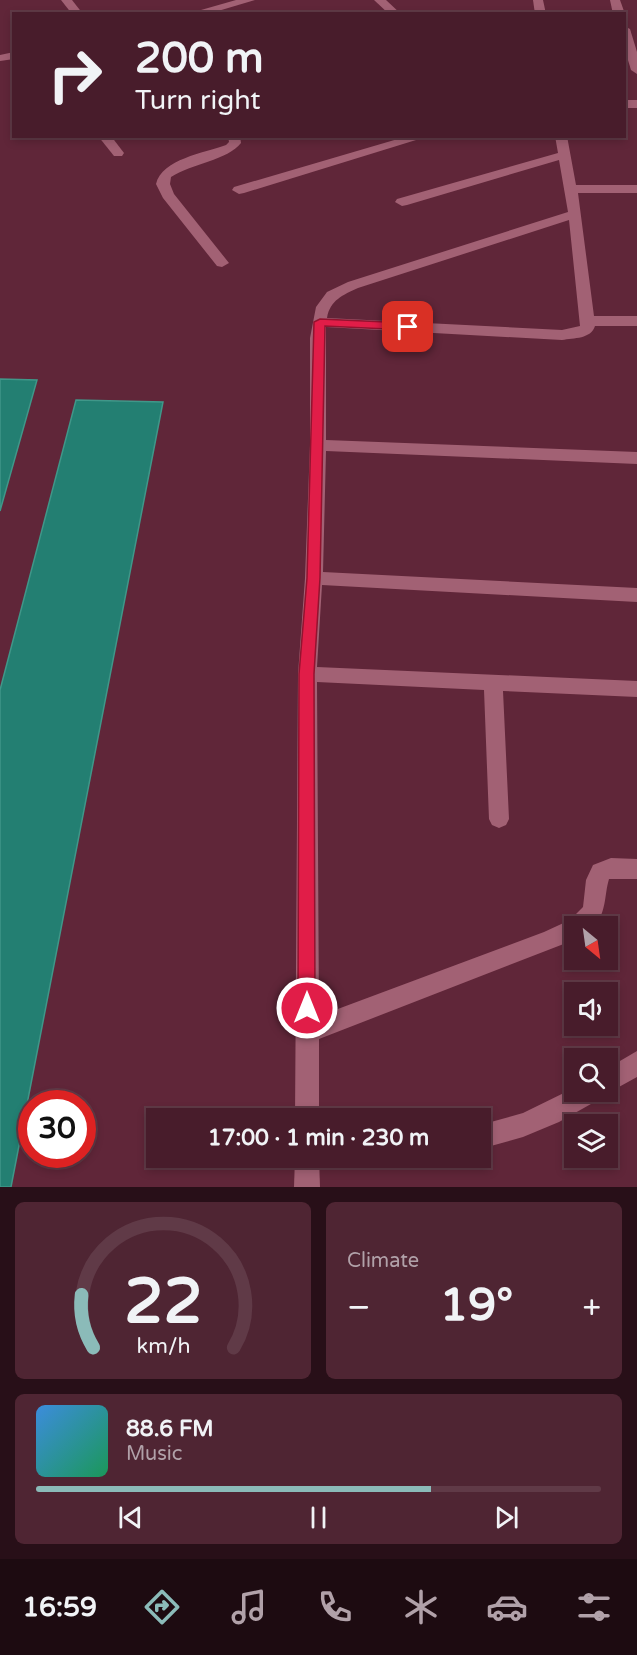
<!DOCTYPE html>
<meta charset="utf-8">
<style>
:root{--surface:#481c2b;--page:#4f2533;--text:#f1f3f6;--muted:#b1a1a9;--line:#603a47;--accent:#8bbbb9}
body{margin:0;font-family:"Varela Round",sans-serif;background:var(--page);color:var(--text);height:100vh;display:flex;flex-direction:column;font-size:22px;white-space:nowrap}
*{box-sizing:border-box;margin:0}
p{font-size:20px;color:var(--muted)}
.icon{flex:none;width:33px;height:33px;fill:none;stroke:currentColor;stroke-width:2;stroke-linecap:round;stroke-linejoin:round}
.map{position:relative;height:1187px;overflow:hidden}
.panel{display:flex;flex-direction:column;gap:15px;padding:15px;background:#280f18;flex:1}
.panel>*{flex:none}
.top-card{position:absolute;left:12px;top:12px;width:614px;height:126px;border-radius:0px;box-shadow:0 3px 9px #0003,0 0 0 2px var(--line);background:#481c2b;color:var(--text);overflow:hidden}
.needle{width:39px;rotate:151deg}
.fabs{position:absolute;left:564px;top:916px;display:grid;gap:12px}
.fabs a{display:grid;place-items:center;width:54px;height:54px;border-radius:0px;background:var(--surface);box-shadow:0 3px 9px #0003,0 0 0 2px var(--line);font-size:30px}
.speed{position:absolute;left:18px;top:1090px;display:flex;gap:12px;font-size:30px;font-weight:700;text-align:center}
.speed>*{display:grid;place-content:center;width:78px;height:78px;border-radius:50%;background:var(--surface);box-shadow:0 3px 9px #0003,0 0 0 2px var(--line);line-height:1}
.speed .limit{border:9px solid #d22;background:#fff;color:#111}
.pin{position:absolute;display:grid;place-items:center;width:51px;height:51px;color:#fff;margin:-26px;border-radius:12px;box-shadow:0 3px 9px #0006}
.me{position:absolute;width:66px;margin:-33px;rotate:0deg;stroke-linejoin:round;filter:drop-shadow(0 0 4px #0008)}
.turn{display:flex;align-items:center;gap:21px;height:126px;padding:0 24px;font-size:27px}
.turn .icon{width:78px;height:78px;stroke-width:2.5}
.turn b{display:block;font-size:42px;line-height:51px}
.big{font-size:45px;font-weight:700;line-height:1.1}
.panel .tile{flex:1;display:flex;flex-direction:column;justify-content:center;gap:9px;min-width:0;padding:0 21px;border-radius:9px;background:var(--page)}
.panel .dial{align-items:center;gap:0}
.dial svg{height:156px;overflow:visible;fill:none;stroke:var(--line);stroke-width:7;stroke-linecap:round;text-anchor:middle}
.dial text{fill:var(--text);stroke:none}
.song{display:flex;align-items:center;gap:18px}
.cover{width:72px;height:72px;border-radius:9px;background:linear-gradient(135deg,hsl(210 70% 55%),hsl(150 70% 35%))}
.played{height:6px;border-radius:3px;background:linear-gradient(90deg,var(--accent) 70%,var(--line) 70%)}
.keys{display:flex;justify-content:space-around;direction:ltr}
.heat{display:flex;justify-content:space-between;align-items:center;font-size:33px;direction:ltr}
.panel .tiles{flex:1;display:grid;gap:15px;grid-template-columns:1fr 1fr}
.tile:last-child{grid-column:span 2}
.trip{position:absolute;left:146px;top:1108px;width:345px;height:60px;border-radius:0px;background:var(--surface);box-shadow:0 3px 9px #0003,0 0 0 2px var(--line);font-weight:700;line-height:60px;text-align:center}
.tabs{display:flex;height:96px;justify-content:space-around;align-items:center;background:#1d0b11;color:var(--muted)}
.tabs .icon{width:42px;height:42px}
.tabs .active{color:var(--accent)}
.tabs b{font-size:27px;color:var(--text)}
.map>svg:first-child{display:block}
.building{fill:#237f72;stroke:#409789;stroke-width:1.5}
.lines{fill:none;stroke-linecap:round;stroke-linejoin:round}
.street{fill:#a26174;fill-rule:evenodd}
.route{fill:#e11d48;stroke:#92132f;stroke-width:1.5}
</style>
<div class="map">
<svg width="637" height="1187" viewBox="0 0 637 1187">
<rect width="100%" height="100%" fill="#602639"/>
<!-- building -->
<g class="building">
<polygon points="0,379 37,380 0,511"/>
<polygon points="76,400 163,402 11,1187 0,1187 0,690"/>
</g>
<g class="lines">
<!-- street -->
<g class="street">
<polygon points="61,0 72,0 83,14 72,14"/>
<polygon points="236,0 255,0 208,14 187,14"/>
<polygon points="374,0 386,0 401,14 389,14"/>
<polygon points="533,0 543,0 546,14 535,14"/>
<polygon points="610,0 620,0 625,14 624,15 613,14"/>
<polygon points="624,26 630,29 637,52 637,74 631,70 624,47"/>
<polygon points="14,52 14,59 0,61 0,55"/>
<rect x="624" y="100" width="13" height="8"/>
<polygon points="98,136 111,136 124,153 122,156 114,156"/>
<path d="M228,136H240L241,143C228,160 191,164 171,177L170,184L174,194L229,263L222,267L217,266L163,198L156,184C162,159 204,153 226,145L229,142Z"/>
<polygon points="408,136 429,136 244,193 239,194 232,190 234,187"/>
<path d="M555,136H567L576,185H637V193H578L594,316H637V326H595C591,339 574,338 562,340L326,327V440L637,452V464L326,451L323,572L637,588V602L322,585L317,667L637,681V697L503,691L509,819L506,825L499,828L492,825L489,819L484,690L317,682L319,1016L544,932L570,920L583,907L586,880L593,865L611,858L637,859V879H609C604,896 607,911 594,927H574V940L319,1039V1119H295L298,674L305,578L310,445V338L316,307L327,292L348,282L568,212L559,160L407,205L402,206L395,202L397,199L558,153ZM569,220L580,326L562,330L327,318C330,300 343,295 358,288Z"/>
<polygon points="637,1051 637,1077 608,1093 606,1092 608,1068"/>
<polygon points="574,1088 574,1092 602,1092 598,1100 559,1122 523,1137 480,1149 480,1125 523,1113"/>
<polygon points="295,1158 319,1158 320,1187 294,1187"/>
</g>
</g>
<!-- route -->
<polygon class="route" points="320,319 408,323 413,327 408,330 325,326 320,578 314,674 315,1008 313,1014 307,1016 300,1014 298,1008 299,674 307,578 314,322"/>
</svg>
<div class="fabs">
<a><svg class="needle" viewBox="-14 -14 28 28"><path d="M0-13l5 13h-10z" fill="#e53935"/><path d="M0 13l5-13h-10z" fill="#b1a1a9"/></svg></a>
<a><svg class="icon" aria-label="sound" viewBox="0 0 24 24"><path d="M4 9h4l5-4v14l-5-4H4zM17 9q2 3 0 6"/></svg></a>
<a><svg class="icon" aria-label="search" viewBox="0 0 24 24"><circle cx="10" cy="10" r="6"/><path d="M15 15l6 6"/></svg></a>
<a><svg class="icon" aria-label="layers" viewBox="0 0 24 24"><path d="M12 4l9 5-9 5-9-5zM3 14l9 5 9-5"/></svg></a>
</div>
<div class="speed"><div class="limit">30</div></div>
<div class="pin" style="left:408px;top:327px;background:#d93025"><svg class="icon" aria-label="arrive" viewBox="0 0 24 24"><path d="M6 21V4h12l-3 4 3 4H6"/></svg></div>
<svg class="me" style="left:307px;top:1008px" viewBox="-20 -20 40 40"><circle r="17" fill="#e11d48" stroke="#fff" stroke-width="3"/><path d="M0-11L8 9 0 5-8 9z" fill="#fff"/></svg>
<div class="trip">17:00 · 1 min · 230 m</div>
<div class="top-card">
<div class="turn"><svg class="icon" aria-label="right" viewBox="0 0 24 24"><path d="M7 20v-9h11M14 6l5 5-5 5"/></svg><div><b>200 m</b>Turn right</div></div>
</div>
</div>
<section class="panel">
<div class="tiles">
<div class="tile dial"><svg viewBox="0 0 100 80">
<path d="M14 69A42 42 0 1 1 86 69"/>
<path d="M14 69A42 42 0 0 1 8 42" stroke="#8bbbb9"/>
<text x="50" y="56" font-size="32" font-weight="700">22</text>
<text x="50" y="72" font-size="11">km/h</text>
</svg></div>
<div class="tile"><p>Climate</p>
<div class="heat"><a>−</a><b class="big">19°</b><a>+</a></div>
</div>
<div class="tile">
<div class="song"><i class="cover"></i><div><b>88.6 FM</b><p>Music</p></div></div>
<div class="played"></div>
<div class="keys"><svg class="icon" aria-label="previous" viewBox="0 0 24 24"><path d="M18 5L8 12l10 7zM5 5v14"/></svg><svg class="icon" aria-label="pause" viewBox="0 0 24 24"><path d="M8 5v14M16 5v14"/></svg><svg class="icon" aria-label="next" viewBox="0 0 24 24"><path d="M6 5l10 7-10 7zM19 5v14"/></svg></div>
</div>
</div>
</section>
<nav class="tabs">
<b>16:59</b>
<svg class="icon active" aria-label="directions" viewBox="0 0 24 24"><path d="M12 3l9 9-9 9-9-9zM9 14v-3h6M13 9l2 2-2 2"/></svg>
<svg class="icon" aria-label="music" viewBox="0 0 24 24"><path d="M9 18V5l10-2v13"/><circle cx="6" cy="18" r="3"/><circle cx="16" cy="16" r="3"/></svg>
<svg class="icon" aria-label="phone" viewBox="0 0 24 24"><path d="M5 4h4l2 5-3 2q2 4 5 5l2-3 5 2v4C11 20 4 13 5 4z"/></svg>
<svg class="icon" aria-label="climate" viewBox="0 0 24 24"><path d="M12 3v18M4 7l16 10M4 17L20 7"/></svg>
<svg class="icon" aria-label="car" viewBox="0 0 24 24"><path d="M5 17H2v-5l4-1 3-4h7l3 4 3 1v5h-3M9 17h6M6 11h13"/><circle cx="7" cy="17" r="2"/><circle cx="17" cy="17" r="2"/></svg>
<svg class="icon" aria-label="filters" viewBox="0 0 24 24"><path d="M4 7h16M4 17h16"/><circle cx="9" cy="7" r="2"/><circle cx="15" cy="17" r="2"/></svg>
</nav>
